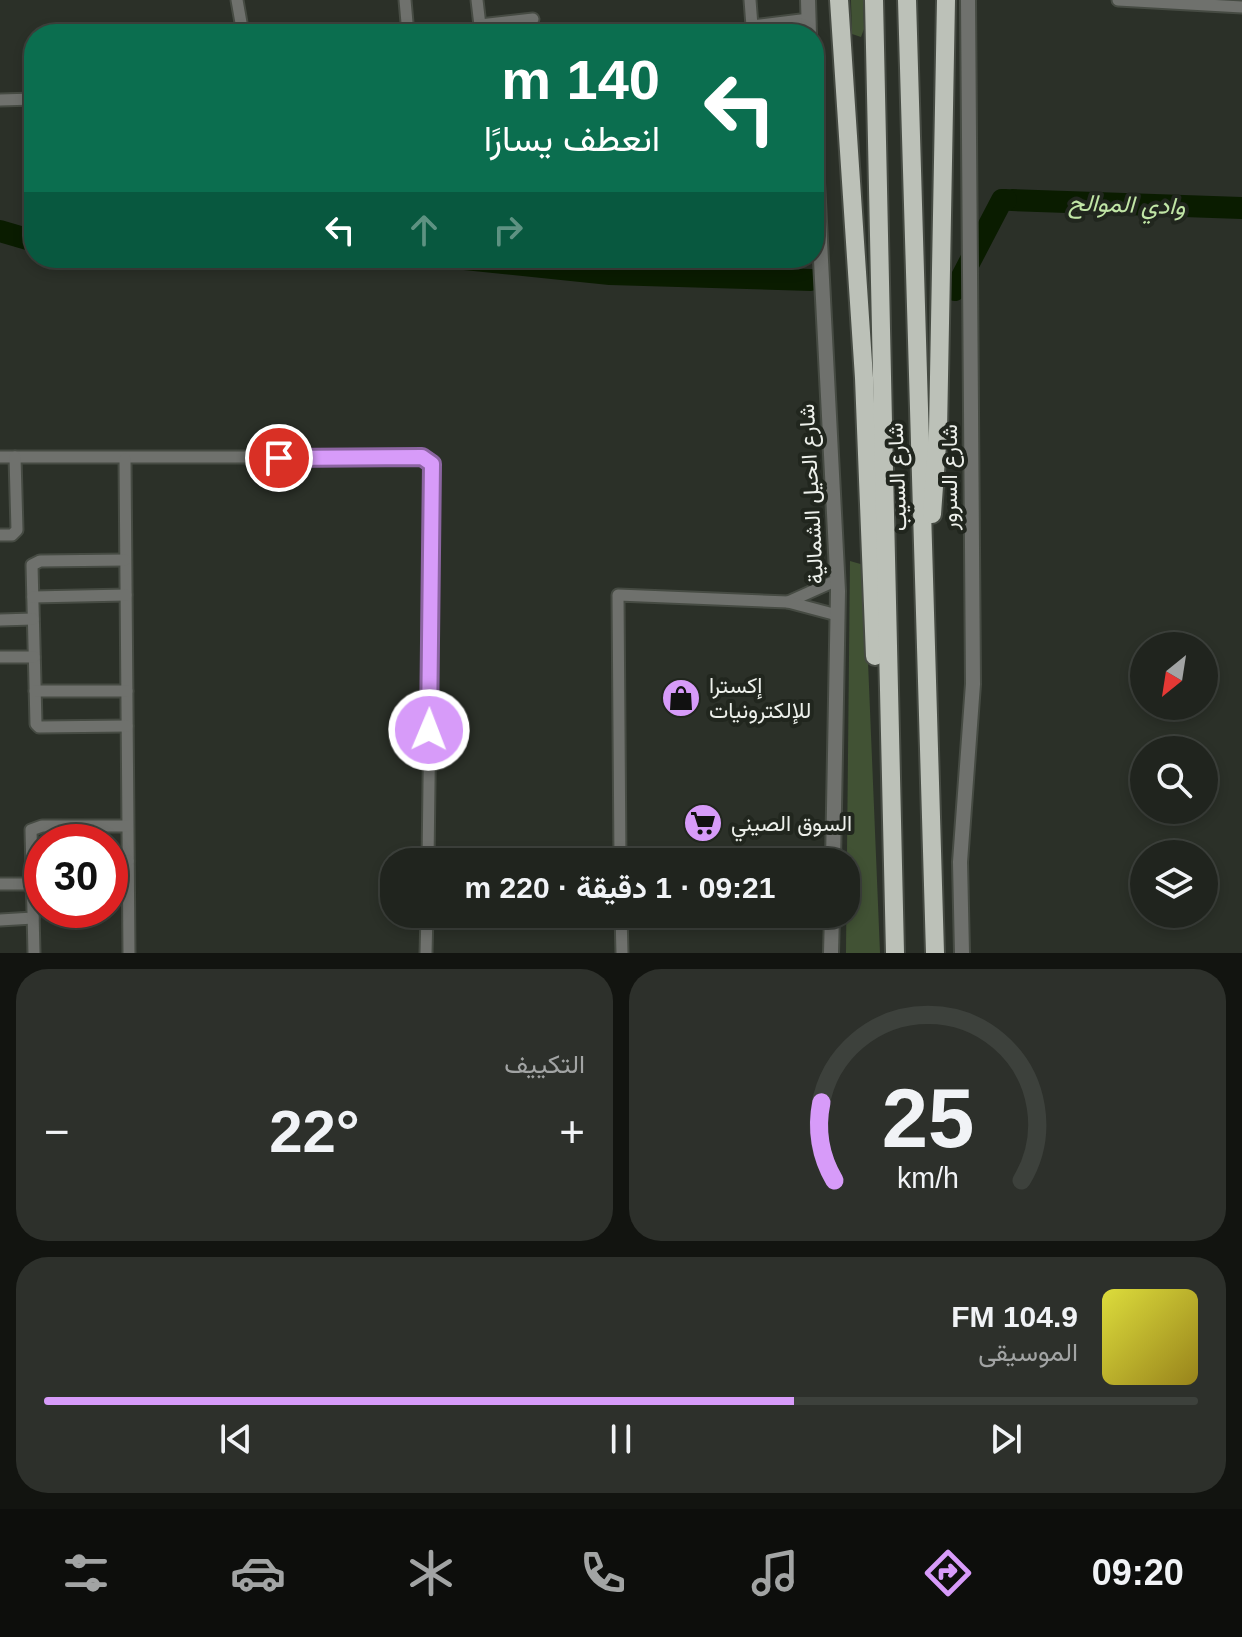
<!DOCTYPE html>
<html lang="ar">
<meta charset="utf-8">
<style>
:root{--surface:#20241e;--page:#2d302b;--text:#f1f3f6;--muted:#a2a4a4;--line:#3d413c;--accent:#d79bf9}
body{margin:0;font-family:Helvetica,Vazirmatn,sans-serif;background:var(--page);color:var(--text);direction:rtl;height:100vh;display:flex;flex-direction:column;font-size:30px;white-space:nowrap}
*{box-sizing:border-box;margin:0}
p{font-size:26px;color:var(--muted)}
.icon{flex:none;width:44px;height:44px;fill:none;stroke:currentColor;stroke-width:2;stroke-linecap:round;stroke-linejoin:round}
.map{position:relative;height:953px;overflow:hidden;direction:ltr}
.drawer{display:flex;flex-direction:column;gap:16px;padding:16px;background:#121410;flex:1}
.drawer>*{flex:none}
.guide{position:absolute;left:24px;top:24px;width:800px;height:244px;border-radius:32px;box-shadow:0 4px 12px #0003,0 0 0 2px var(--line);direction:rtl;background:#0b6e4f;color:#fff;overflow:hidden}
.needle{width:52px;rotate:210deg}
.fabs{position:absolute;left:1130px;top:632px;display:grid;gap:16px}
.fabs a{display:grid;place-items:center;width:88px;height:88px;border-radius:50%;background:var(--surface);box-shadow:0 4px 12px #0003,0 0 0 2px var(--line);font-size:40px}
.speed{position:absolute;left:24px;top:824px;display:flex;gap:16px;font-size:40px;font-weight:700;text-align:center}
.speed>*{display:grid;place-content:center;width:104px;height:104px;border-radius:50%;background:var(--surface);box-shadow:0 4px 12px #0003,0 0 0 2px var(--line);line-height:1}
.speed .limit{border:12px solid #d22;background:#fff;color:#111}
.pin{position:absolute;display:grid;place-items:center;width:68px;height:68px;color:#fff;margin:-34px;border:4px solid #fff;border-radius:50%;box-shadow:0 2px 8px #0007}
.me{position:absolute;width:88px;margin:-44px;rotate:1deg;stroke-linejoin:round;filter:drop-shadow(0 0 6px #0008)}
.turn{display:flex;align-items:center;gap:28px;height:168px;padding:0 32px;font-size:36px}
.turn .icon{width:104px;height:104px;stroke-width:2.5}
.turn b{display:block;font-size:56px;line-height:68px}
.lanes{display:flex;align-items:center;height:76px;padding:0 32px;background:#0003;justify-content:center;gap:40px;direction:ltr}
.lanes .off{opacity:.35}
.big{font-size:60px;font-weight:700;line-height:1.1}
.drawer .card{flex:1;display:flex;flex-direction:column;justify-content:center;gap:12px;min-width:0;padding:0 28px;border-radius:32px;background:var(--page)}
.drawer .dial{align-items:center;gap:0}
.dial svg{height:208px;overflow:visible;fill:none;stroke:var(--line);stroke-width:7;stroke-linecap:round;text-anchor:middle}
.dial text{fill:var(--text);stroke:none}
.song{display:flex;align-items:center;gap:24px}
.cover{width:96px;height:96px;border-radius:12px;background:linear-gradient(135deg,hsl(60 70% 55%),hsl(50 70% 35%))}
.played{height:8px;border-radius:4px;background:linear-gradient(90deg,var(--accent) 65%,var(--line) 65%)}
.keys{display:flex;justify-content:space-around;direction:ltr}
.heat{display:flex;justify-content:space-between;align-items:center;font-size:44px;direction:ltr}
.drawer .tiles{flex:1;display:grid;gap:16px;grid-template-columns:1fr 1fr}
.card:last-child{grid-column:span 2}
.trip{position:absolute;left:380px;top:848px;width:480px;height:80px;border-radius:32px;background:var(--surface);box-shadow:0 4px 12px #0003,0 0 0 2px var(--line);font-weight:700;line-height:80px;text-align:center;direction:rtl}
.tab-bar{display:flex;height:128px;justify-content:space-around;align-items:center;background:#0d0e0c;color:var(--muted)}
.tab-bar .icon{width:56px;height:56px}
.tab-bar .active{color:var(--accent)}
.tab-bar b{font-size:36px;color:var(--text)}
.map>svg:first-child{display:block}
.green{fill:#415234}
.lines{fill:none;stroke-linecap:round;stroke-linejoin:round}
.river{stroke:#0a1c00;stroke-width:22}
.minor-casing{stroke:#464b43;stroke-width:15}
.tertiary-casing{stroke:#464b43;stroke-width:18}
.trunk-casing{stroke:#464b43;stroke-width:22}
.minor{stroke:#6f716d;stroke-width:11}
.tertiary{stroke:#6f716d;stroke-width:14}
.trunk{stroke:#bcc1b8;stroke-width:18}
.route-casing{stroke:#8c65a2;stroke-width:20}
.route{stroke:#d79bf9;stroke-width:14}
.labels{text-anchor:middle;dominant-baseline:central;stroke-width:8;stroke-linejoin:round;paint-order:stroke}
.street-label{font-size:22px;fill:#edf0eb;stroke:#21261e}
.poi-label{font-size:22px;fill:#edf0eb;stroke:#21261e;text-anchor:start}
.water-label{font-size:24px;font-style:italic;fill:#c1e6a6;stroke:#21261e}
</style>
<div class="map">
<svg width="1242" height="953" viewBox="0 0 1242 953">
<rect width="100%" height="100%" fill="#2b3028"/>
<!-- green -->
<g class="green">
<polygon points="851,0 863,0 864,29 861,37 852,34"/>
<polygon points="850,561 864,565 880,953 846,953"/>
</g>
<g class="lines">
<!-- river -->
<g class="river">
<polyline points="1012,200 1242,208"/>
<polyline points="0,231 34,241"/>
<polyline points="455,258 610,274 811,280"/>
<polyline points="955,290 1002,200 1006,200"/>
</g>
<defs>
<g id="minor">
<polyline points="237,0 243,34"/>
<polyline points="405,0 408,34"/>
<polyline points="477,0 481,34"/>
<polyline points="750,0 752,26 809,19"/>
<polyline points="1118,0 1242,7"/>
<polyline points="480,25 533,19"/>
<polyline points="0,100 34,99"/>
<polyline points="0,457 422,457 429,459 433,472 428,862"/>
<polyline points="125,459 129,953"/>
<polyline points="0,535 12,535 17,530 15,457"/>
<polyline points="125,560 40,561 32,565 36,724 39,727 127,726"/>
<polyline points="33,597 126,595"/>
<polyline points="788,602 837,580"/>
<polyline points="0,620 33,619"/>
<polyline points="0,657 34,657"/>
<polyline points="35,691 127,691"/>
<polyline points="110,861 128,861"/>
<polyline points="620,862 618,595 788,602 837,615"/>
<polyline points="0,884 32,884"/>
<polyline points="621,914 622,953"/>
<polyline points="0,920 33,918"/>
<polyline points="34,953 31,830 42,826 127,826"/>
<polyline points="426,953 427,914"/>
</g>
<g id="tertiary">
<polyline points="808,0 809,34"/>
<polyline points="814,124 838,591 833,862"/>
<polyline points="831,953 832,914"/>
<polyline points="962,953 960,862 973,684 968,0"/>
</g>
<g id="trunk">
<polyline points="839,0 864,378 875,656"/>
<path d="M874,0C883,318 885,635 895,953"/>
<polyline points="907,0 935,953"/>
<polyline points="932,514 938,431 946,0"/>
</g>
</defs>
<!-- minor casing -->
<use href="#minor" class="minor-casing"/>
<!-- tertiary casing -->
<use href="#tertiary" class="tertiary-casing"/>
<!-- trunk casing -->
<use href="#trunk" class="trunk-casing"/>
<!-- minor -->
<use href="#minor" class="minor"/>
<!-- tertiary -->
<use href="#tertiary" class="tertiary"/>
<!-- trunk -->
<use href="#trunk" class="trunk"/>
</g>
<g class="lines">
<defs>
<polyline id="route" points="279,458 422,457 432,464 429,730"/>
</defs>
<!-- route casing -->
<use href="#route" class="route-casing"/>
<!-- route -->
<use href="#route" class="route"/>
</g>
<!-- icons -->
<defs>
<symbol id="shop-disc" viewBox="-11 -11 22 22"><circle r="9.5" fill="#d79bf9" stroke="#21261e"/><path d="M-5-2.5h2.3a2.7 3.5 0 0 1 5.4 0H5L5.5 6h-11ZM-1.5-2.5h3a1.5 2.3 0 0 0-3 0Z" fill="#111"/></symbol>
<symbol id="supermarket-disc" viewBox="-11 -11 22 22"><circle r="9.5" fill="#d79bf9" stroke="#21261e"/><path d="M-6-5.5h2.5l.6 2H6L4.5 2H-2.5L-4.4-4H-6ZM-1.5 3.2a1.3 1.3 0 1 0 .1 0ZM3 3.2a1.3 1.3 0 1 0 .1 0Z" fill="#111"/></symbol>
</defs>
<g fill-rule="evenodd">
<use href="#shop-disc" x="659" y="676" width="44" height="44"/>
<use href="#supermarket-disc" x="681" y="801" width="44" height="44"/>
</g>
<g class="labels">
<!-- street labels -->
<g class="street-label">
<text transform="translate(897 477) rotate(-92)">شارع السيب</text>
<text transform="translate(949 477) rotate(-90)">شارع السرور</text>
<text transform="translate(811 494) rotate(-93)">شارع الحيل الشمالية</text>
</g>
<!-- poi labels -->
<g class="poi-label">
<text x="709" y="685">إكسترا<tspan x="709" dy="25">للإلكترونيات</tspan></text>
<text x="731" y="823">السوق الصيني</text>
</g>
<!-- water labels -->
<g class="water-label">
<text transform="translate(1127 204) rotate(2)">وادي الموالح</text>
</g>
</g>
</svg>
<div class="fabs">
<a><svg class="needle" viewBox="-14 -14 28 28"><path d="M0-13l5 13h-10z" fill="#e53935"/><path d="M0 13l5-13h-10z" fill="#a2a4a4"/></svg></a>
<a><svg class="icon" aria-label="search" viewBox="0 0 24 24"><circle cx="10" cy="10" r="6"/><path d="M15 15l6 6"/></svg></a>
<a><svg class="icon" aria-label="layers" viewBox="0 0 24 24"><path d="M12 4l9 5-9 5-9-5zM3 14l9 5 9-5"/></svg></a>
</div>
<div class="speed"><div class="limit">30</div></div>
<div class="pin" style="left:279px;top:458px;background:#d93025"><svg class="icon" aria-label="arrive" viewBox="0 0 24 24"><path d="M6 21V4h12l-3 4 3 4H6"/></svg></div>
<svg class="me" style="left:429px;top:730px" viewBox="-20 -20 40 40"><circle r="17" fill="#d79bf9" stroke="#fff" stroke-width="3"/><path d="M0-11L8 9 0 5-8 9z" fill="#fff"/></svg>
<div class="trip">09:21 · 1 دقيقة · 220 m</div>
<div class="guide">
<div class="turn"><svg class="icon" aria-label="left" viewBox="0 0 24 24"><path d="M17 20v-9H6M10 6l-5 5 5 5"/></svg><div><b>140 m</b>انعطف يسارًا</div></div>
<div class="lanes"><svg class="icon" aria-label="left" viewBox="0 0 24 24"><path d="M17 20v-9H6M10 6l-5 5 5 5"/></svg><svg class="icon off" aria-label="ahead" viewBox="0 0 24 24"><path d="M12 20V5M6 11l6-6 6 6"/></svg><svg class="icon off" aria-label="right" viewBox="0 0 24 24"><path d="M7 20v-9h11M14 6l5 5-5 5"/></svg></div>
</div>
</div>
<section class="drawer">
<div class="tiles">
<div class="card dial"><svg viewBox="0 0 100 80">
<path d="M14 69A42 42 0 1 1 86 69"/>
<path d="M14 69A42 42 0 0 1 9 39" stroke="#d79bf9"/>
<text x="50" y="56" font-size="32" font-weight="700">25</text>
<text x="50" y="72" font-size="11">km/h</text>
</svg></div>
<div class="card"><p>التكييف</p>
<div class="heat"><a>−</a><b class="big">22°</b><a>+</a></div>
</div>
<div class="card">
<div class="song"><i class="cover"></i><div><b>104.9 FM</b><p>الموسيقى</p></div></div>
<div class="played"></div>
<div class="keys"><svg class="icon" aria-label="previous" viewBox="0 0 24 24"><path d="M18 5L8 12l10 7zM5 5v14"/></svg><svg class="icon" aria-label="pause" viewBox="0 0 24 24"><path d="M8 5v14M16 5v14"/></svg><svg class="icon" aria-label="next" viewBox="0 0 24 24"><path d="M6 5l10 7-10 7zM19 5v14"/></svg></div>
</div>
</div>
</section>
<nav class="tab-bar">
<b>09:20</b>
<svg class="icon active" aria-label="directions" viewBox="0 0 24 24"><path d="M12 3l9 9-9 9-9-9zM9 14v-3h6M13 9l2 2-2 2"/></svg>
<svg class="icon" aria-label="music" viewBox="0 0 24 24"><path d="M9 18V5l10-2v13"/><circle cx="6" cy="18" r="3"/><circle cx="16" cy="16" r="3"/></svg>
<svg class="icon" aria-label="phone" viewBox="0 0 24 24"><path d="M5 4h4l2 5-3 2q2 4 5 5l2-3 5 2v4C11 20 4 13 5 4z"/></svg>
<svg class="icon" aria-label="climate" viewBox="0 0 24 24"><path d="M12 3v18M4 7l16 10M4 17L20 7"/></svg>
<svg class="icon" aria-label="car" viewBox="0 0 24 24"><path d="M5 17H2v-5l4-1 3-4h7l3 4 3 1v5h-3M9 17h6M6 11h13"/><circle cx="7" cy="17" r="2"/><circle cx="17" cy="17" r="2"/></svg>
<svg class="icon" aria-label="filters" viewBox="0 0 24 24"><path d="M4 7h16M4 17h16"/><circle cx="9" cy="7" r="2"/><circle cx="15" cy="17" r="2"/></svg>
</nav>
